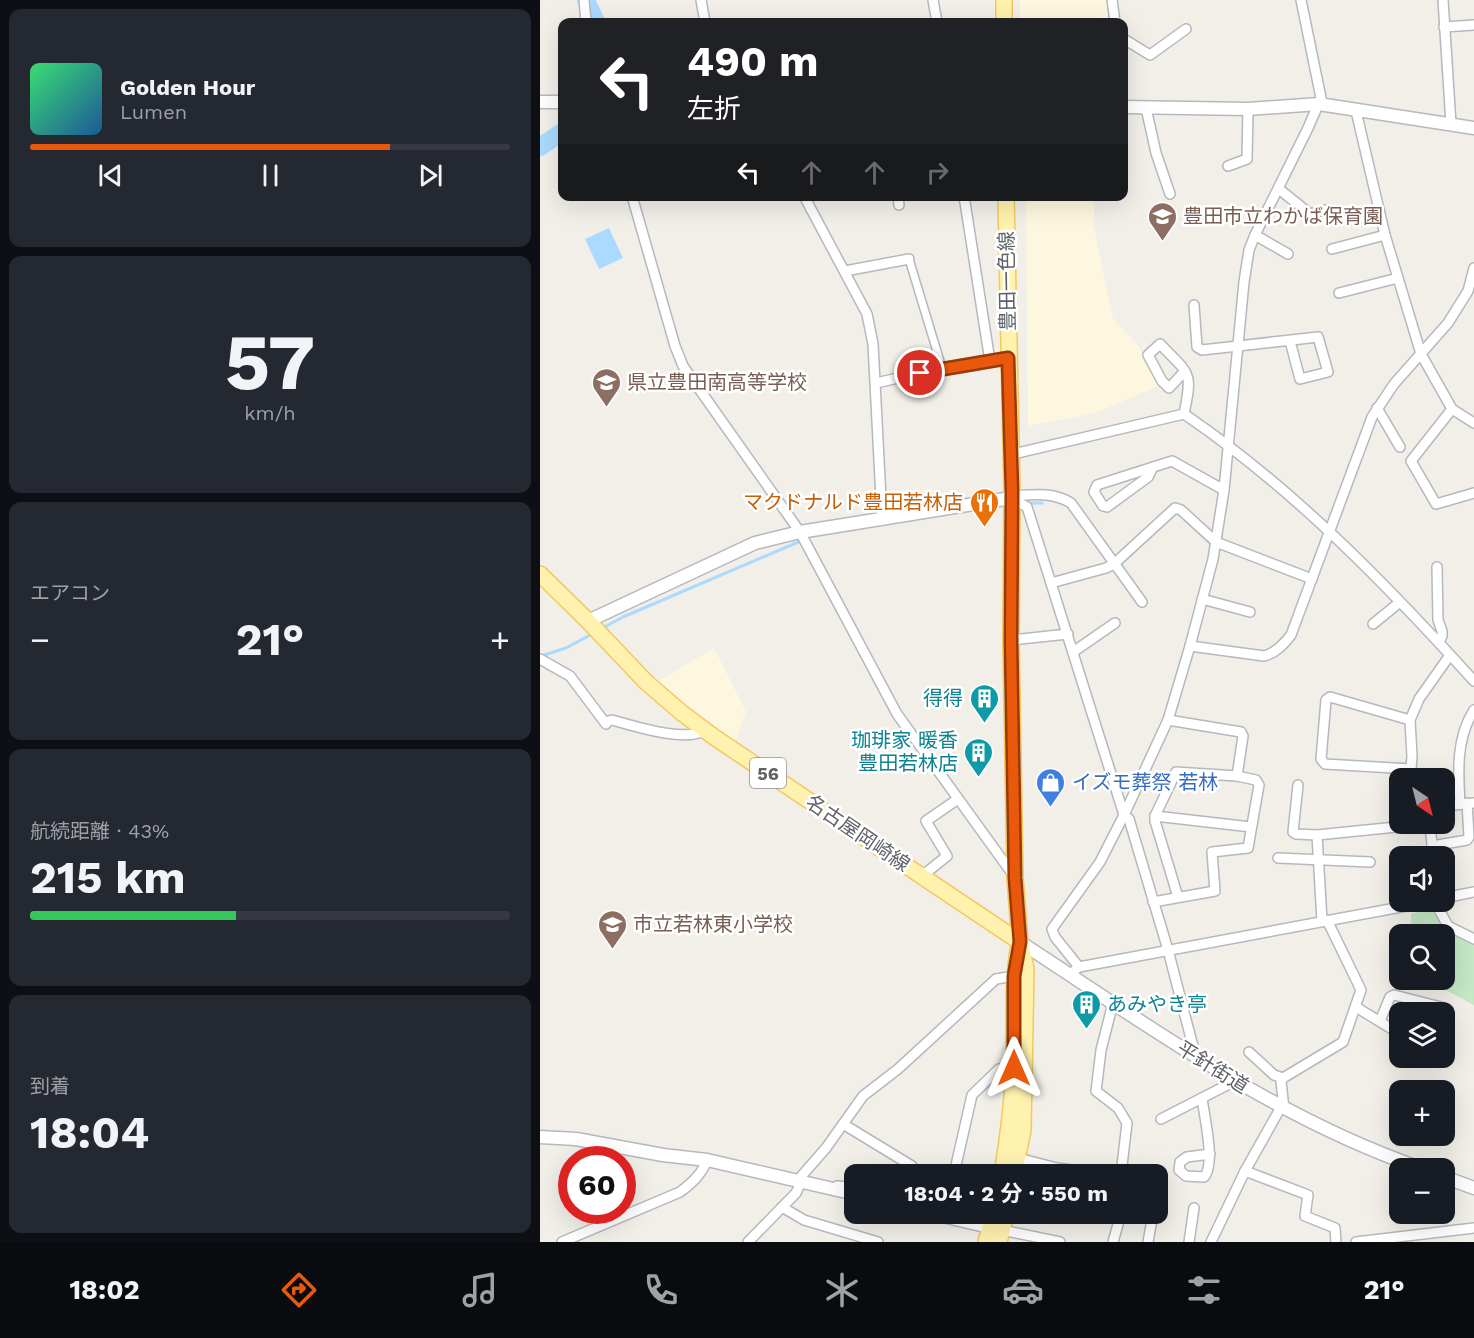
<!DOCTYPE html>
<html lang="ja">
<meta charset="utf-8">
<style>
:root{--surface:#171b24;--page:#242831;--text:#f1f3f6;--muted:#9ea1a6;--line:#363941;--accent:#ea580c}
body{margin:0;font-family:"Work Sans","Noto Sans JP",sans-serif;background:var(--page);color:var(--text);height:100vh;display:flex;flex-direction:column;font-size:22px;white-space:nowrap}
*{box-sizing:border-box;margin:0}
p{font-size:20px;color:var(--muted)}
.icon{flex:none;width:33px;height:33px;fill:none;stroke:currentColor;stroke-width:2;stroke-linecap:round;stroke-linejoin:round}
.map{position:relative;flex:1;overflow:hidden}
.sheet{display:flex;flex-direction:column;gap:9px;padding:9px;background:#0d0f14;width:540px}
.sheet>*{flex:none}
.guide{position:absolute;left:18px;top:18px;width:570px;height:183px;border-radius:12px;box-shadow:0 6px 24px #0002;background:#202124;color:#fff;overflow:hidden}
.needle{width:39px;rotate:145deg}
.fabs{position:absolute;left:849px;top:768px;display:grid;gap:12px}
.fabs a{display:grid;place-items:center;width:66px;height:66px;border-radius:12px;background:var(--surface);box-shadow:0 6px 24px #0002;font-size:30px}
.speed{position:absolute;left:18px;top:1146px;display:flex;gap:12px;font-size:30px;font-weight:700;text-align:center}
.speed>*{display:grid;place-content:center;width:78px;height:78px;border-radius:50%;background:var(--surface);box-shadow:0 6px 24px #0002;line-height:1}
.speed .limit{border:9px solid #d22;background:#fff;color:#111}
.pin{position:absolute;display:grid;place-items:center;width:51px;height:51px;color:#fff;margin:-26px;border:3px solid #fff;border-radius:50%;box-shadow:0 2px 6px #0007}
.me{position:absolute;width:66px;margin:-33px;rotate:0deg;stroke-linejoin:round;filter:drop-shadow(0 0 4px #0008)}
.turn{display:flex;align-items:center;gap:21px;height:126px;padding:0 30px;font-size:27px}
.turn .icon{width:78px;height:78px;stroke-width:2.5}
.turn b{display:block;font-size:42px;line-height:51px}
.lanes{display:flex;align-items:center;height:57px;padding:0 30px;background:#0003;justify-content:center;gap:30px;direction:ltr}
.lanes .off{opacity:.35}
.big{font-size:45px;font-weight:700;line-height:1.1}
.sheet .widget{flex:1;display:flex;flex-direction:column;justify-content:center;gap:9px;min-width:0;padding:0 21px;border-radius:12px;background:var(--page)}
.sheet .dial{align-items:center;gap:0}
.dial b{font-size:78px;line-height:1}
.song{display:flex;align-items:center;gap:18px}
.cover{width:72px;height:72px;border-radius:9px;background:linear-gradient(135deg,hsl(140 70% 55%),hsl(210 70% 35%))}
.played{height:6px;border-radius:3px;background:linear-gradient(90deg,var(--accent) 75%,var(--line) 75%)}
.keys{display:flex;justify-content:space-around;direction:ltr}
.heat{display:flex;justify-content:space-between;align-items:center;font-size:33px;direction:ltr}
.charge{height:9px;border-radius:4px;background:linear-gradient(90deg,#34c759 43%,var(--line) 0)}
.trip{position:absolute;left:304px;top:1164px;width:324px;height:60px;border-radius:12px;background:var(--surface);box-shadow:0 6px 24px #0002;font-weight:700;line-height:60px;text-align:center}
.tabs{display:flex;height:96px;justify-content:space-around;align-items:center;background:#090b0e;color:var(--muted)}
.tabs .icon{width:42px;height:42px}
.tabs .on{color:var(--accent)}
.tabs b{font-size:27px;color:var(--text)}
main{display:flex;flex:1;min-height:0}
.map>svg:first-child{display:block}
.commercial{fill:#fef7e0}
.green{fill:#c5e8c5}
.water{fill:#aadaff}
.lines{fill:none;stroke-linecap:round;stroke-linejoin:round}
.stream{stroke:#aadaff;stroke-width:3}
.river{stroke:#aadaff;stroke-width:18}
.pedestrian-casing{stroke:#b5b8bc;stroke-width:10}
.minor-casing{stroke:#b5b8bc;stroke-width:12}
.tertiary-casing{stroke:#b5b8bc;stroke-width:15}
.primary-casing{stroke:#f2c960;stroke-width:18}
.pedestrian{stroke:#fff;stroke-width:7}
.minor{stroke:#fff;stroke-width:9}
.tertiary{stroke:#fff;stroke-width:12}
.primary{stroke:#fff2af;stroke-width:15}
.route-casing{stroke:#983908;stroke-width:15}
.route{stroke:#ea580c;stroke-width:10}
.labels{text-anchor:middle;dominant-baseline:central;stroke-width:5;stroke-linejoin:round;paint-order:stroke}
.shield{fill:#fff;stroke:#8f9295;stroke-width:1.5}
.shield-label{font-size:18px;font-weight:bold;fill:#5f6368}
.education-label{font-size:20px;fill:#785e54;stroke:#fff;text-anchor:start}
.street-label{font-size:20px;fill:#5f6368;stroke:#fff}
.food-label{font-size:20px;fill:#c56008;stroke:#fff;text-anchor:end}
.culture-label{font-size:20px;fill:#0d838f;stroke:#fff;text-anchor:end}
.shop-label{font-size:20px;fill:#366cbe;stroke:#fff;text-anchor:start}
</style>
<main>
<section class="sheet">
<div class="widget">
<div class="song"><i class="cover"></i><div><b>Golden Hour</b><p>Lumen</p></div></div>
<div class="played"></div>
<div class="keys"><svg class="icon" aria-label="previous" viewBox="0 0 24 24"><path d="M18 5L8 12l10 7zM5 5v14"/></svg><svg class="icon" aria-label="pause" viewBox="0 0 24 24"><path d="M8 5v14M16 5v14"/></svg><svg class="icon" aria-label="next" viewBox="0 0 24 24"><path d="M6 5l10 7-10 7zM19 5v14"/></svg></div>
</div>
<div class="widget dial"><b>57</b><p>km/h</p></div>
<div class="widget"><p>エアコン</p>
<div class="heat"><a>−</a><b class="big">21°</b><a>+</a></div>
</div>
<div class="widget"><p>航続距離 · 43%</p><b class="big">215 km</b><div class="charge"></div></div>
<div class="widget"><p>到着</p><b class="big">18:04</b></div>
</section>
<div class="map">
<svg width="934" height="1242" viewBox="0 0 934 1242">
<rect width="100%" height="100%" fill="#f1efe8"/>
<!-- commercial -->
<g class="commercial">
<polygon points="480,0 567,0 571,22 480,22"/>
<polygon points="486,197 554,197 554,228 573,319 597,344 618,386 555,413 488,426"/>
<polygon points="174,648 206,712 195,742 153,712 117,682"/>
</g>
<!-- green -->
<polygon class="green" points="889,909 894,911 906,929 934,945 934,1005 886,980 904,980 904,934 871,934 871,914"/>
<!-- water -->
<polygon class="water" points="69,228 83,258 59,269 45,239"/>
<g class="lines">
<!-- stream -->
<g class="stream">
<polyline points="486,503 502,503"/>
<polyline points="61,629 83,617 263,540"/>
<polyline points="1,656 26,648 52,634"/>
</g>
<!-- river -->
<g class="river">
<polyline points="46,0 56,22"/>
<polyline points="0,147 22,132"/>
</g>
<defs>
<polyline id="pedestrian" points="369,259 402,368"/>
<g id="minor">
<polyline points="44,0 46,22"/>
<polyline points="161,0 165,22"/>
<polyline points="393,0 397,22"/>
<polyline points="572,0 575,22"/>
<polyline points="903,0 911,124"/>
<polyline points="904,27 934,25"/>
<polyline points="584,39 610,55 646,29"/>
<polyline points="606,108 616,153 630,194"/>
<polyline points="816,111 845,235 881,354 912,409 871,461 896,504 934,493"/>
<polyline points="688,166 707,159 708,109"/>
<polyline points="739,189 770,214 784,210"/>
<polyline points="92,196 135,346 143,366 260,532 357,714 474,876"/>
<polyline points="264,196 327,314 333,344 342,518"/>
<polyline points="358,196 359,205"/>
<polyline points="424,196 450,361"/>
<polyline points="715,235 748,254"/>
<polyline points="792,249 845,235"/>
<polyline points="305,271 369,259"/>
<polyline points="799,293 858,278"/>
<polyline points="654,305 657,347 662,350 778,337 788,372 760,379 750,341"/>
<polyline points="336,383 402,368 468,358"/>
<polyline points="837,408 860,447"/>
<polyline points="912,409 934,423"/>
<path d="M644,414C653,371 650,375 620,344L608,355L622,381L629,388L645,371"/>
<path d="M469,455L644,414L647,416C755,490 846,584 934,681"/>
<polyline points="613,467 608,477 567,507 563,506 554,492 557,485 632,461 684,490"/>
<path d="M471,496C492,495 512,491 531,503L602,602"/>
<polyline points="471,498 487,507 584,815 589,819 628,950 656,1058"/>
<polyline points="897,567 898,620 902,631 902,636 899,642"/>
<polyline points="511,583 566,568 574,564 635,508 641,510 676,542 772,579"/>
<polyline points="662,599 710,612"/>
<polyline points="833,624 860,602"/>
<polyline points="471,640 528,634"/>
<path d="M650,646L724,656C736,653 744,644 751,635L832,417L854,384L908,323L928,291L934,268"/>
<polyline points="533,652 575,623"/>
<path d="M0,659L30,676L66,724L68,721L72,720C94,726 146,743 165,730"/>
<polyline points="870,720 790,697 786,700 781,759 785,764 871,769"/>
<polyline points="874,778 871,769 872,756 870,720 879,699 910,655"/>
<polyline points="758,785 753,832 756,834 777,835"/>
<path d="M920,804C918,772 916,738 934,710"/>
<polyline points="904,806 934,803"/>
<polyline points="615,816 711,827"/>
<polyline points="888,824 891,834 893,856"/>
<polyline points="892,846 927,840 929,837 927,803"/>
<polyline points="738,858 830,862"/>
<polyline points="382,876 407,856 386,821 418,799"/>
<polyline points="638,897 615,821 615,816 636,772 697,776"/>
<polyline points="904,898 934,892"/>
<polyline points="613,902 675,891 672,852 708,848 719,785 716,780 697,776 703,736 701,732 628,720"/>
<polyline points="895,902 908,926 934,939"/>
<polyline points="782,921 777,835 886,824"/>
<polyline points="539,967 515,937 512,929 560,862 584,815 628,720 650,646 673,559 684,490 704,282 709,250 715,235 768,128 781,98 761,0"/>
<polyline points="535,970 539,967 888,902"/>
<polyline points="573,1003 561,1050 556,1091 578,1108 587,1123 581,1174"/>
<polyline points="816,1007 860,1034"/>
<polyline points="840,1021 850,997 854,995 901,1007 903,1012"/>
<polyline points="709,1052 734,1075 743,1078"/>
<path d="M662,1098C664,1116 676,1164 664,1177L646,1176L639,1170L640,1162L647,1157L670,1154"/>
<polyline points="744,1109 741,1081 743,1078 803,1042 821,990 787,920"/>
<polyline points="621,1119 695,1081"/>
<polyline points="303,1124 372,1166"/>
<polyline points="478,1158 517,1168 564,1174"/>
<polyline points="705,1171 768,1195 765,1216 795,1228 796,1242"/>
<polyline points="414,1174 432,1095 459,1069 474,1068"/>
<polyline points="258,1180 286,1148 323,1096 358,1069 456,979 474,976"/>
<polyline points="297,1186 315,1188"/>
<polyline points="242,1207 264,1220 338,1242"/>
<polyline points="462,1230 520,1242"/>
<path d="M22,1242L140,1192C152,1183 162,1174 167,1160"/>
<polyline points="208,1242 256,1193 261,1182"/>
<polyline points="573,1242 581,1214"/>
<polyline points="608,1242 613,1214"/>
<polyline points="649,1242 654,1208"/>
<polyline points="671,1242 705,1171 741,1107"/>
<polyline points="816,1242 934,1228"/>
</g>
<g id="tertiary">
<polyline points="0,102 22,102"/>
<polyline points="584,107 708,109 779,104 934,128"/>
<polyline points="48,621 215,543 260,532 471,498"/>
<path d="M480,942C609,1026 733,1117 880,1168"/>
<polyline points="0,1137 36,1139 123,1155 167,1160 315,1194"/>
<polyline points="904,1177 934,1188"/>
<polyline points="394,1214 458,1229"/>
</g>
<g id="primary">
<polyline points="464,0 464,22"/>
<polyline points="466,196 472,492 471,640 475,878 480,942 486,969 483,1130 474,1174"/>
<polyline points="0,574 48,621 107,683 142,713 174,737 480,942"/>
<path d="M462,1174C468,1139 472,1105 474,1070C475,1030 472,990 478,950"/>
<polyline points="446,1242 454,1214"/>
<polyline points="459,1242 466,1214"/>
</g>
</defs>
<!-- pedestrian casing -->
<use href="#pedestrian" class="pedestrian-casing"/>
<!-- minor casing -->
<use href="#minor" class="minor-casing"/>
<!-- tertiary casing -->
<use href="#tertiary" class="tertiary-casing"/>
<!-- primary casing -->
<use href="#primary" class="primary-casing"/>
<!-- pedestrian -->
<use href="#pedestrian" class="pedestrian"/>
<!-- minor -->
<use href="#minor" class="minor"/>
<!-- tertiary -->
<use href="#tertiary" class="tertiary"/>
<!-- primary -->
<use href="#primary" class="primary"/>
</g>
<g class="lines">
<defs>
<polyline id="route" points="380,373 468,358 472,492 471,640 475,878 480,942 474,976 474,1068"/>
</defs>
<!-- route casing -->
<use href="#route" class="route-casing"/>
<!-- route -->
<use href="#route" class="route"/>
</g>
<!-- icons -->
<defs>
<symbol id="school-pin" viewBox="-11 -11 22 30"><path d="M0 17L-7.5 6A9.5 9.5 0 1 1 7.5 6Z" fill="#8d6e63" stroke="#fff"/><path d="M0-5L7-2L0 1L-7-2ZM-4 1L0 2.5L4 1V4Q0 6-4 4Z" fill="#fff"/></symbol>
<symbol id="restaurant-pin" viewBox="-11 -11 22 30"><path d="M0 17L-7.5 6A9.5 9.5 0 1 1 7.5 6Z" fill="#e8710a" stroke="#fff"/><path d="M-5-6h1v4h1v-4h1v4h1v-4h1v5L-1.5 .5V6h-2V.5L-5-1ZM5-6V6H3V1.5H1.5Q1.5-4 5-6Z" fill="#fff"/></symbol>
<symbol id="building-pin" viewBox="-11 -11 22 30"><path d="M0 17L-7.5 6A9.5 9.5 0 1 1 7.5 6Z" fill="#0f9aa8" stroke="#fff"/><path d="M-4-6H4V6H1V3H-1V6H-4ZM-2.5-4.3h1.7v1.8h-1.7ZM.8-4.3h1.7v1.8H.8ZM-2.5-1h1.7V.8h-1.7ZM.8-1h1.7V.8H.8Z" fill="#fff"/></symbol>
<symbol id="shop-pin" viewBox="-11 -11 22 30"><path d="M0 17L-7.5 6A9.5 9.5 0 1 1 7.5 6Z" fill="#3f7fe0" stroke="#fff"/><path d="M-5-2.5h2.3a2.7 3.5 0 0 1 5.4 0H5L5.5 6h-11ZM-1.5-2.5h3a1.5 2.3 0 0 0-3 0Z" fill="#fff"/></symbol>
</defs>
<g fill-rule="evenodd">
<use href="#school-pin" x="606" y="200" width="33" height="45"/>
<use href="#school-pin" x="50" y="366" width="33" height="45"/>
<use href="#restaurant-pin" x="428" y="486" width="33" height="45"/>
<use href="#building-pin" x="428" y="682" width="33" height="45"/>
<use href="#building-pin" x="422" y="736" width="33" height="45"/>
<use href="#shop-pin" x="494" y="766" width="33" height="45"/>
<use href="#school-pin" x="56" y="908" width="33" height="45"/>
<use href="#building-pin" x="530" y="988" width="33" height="45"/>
</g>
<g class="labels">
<!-- shield labels -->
<rect class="shield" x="210" y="758" width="36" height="30" rx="4.5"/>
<g class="shield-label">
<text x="228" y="773">56</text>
</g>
<!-- education labels -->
<g class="education-label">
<text x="643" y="216">豊田市立わかば保育園</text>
<text x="87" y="382">県立豊田南高等学校</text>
<text x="93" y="924">市立若林東小学校</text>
</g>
<!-- street labels -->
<g class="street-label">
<text transform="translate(467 281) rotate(-91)">豊田一色線</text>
<text transform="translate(318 833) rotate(34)">名古屋岡崎線</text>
<text transform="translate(673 1067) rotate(32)">平針街道</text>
</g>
<!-- food labels -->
<g class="food-label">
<text x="423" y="502">マクドナルド豊田若林店</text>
</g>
<!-- culture labels -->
<g class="culture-label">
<text x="423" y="698">得得</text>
<text x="418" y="740">珈琲家 暖香<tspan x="418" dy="23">豊田若林店</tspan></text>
<text x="567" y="1004" text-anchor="start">あみやき亭</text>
</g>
<!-- shop labels -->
<g class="shop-label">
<text x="532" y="782">イズモ葬祭 若林</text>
</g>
</g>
</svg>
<div class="fabs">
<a><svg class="needle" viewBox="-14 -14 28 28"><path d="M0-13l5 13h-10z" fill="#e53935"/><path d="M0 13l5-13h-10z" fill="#9ea1a6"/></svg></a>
<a><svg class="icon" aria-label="sound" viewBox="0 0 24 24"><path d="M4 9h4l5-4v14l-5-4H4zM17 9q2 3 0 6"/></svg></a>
<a><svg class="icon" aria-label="search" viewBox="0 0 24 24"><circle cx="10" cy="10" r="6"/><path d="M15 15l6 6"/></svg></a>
<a><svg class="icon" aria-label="layers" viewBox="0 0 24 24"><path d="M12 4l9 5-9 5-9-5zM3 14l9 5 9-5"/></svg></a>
<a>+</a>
<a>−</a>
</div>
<div class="speed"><div class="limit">60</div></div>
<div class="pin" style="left:380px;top:373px;background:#d93025"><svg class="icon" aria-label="arrive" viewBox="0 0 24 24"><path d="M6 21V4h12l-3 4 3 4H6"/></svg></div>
<svg class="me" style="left:474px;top:1068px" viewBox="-20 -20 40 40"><path d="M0-17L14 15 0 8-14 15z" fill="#ea580c" stroke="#fff" stroke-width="4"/></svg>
<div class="trip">18:04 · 2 分 · 550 m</div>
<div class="guide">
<div class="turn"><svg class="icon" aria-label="left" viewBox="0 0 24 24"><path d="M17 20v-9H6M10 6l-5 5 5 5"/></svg><div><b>490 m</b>左折</div></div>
<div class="lanes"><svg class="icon" aria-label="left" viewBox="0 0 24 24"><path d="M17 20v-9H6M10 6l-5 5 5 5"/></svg><svg class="icon off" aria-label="ahead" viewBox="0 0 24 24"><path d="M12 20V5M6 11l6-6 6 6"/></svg><svg class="icon off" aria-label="ahead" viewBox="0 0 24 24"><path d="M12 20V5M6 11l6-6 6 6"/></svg><svg class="icon off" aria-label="right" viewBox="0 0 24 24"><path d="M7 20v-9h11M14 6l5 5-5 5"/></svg></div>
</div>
</div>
</main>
<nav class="tabs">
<b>18:02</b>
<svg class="icon on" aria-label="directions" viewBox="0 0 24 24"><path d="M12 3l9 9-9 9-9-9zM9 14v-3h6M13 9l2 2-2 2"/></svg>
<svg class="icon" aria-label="music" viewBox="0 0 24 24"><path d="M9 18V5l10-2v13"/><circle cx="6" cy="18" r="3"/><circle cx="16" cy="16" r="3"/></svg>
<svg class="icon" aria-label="phone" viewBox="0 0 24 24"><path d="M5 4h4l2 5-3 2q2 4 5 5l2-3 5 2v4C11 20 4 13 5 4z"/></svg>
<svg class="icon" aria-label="climate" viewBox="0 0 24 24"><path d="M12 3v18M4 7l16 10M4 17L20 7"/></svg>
<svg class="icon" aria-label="car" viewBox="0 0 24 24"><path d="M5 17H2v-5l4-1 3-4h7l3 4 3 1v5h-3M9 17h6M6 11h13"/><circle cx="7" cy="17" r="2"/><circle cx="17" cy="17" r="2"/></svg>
<svg class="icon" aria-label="filters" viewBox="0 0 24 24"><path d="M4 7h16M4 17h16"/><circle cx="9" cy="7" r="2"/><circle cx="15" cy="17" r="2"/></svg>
<b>21°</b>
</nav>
